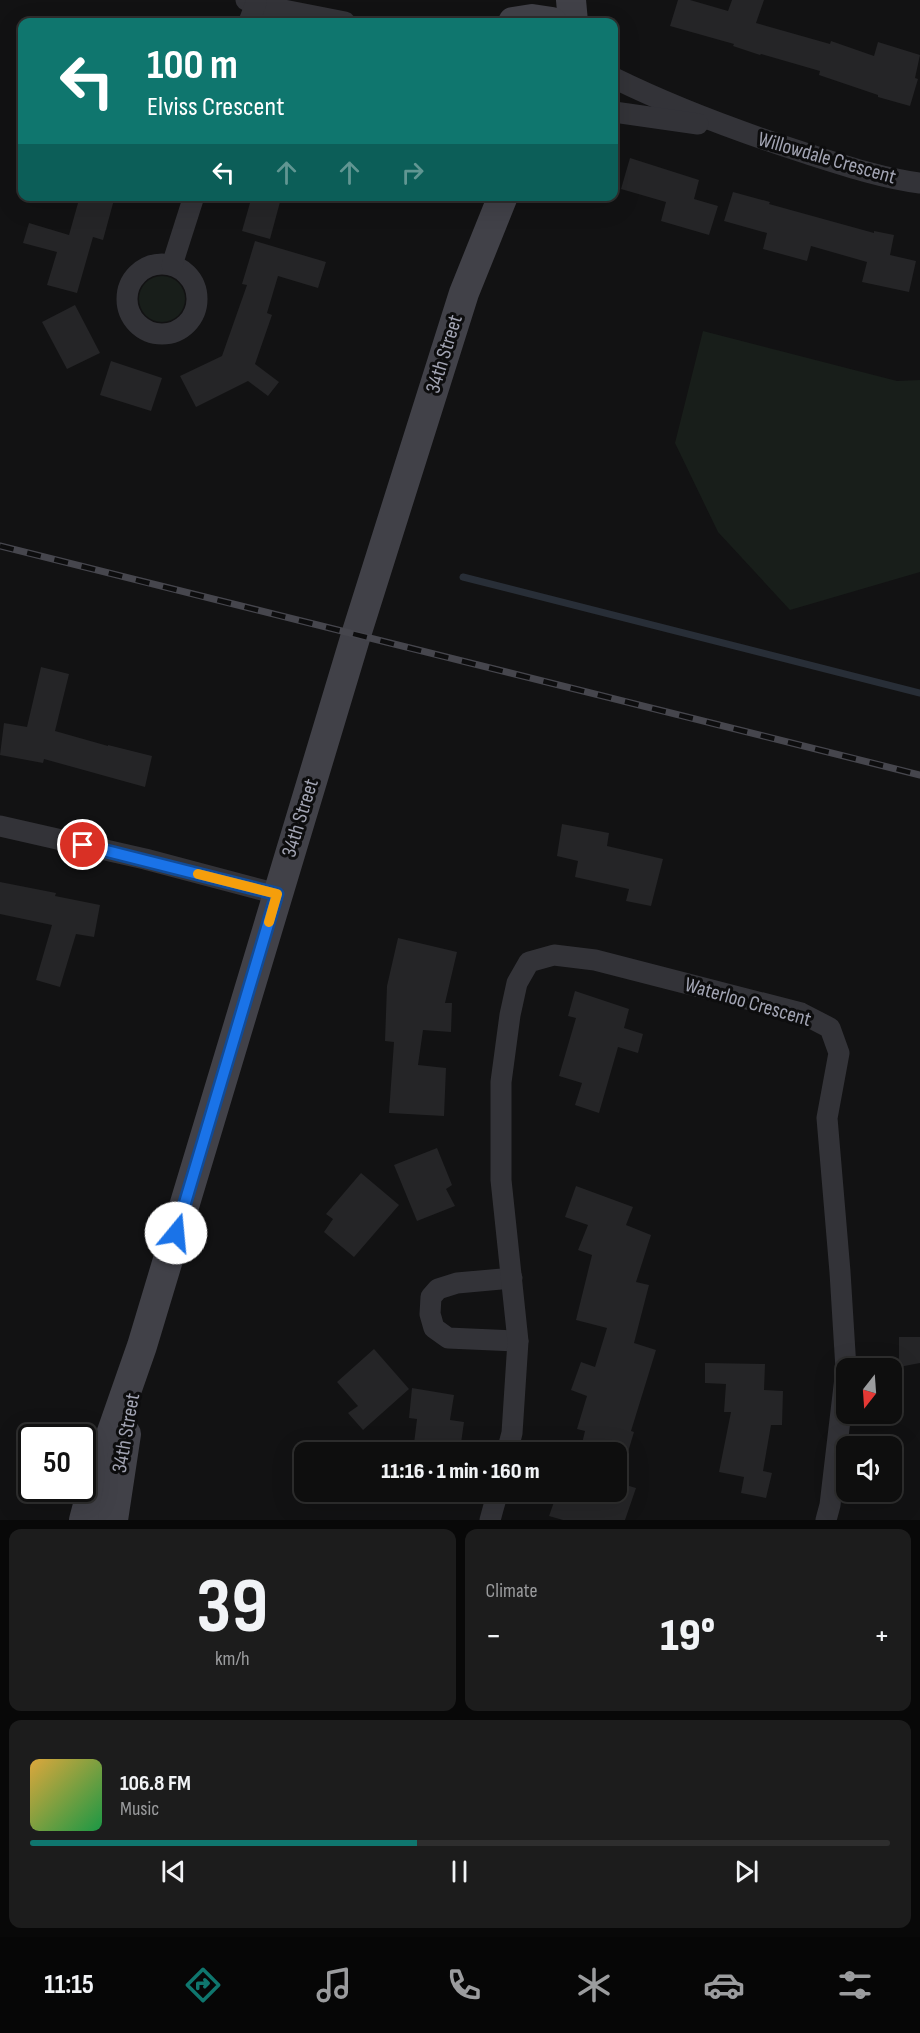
<!DOCTYPE html>
<meta charset="utf-8">
<style>
:root{--surface:#0e0e0e;--page:#1c1c1c;--text:#f1f3f6;--muted:#9b9c9e;--line:#2e2e2e;--accent:#0f766e}
body{margin:0;font-family:"Sofia Sans Condensed",sans-serif;background:var(--page);color:var(--text);height:100vh;display:flex;flex-direction:column;font-size:22px;white-space:nowrap}
*{box-sizing:border-box;margin:0}
p{font-size:20px;color:var(--muted)}
.icon{flex:none;width:33px;height:33px;fill:none;stroke:currentColor;stroke-width:2;stroke-linecap:round;stroke-linejoin:round}
.map{position:relative;height:1520px;overflow:hidden}
.panel{display:flex;flex-direction:column;gap:9px;padding:9px;background:#080808;flex:1}
.panel>*{flex:none}
.top-card{position:absolute;left:18px;top:18px;width:600px;height:183px;border-radius:12px;box-shadow:0 6px 24px #0002,0 0 0 2px var(--line);background:#0f766e;color:#fff;overflow:hidden}
.needle{width:39px;rotate:197deg}
.tools{position:absolute;left:836px;top:1358px;display:grid;gap:12px}
.tools a{display:grid;place-items:center;width:66px;height:66px;border-radius:12px;background:var(--surface);box-shadow:0 6px 24px #0002,0 0 0 2px var(--line);font-size:30px}
.speed{position:absolute;left:18px;top:1424px;display:flex;gap:12px;font-size:30px;font-weight:700;text-align:center}
.speed>*{display:grid;place-content:center;width:78px;height:78px;border-radius:50%;background:var(--surface);box-shadow:0 6px 24px #0002,0 0 0 2px var(--line);line-height:1}
.speed .limit{border:3px solid #111;border-radius:9px;background:#fff;color:#111}
.pin{position:absolute;display:grid;place-items:center;width:51px;height:51px;color:#fff;margin:-26px;border:3px solid #fff;border-radius:50%;box-shadow:0 2px 6px #0007}
.me{position:absolute;width:66px;margin:-33px;rotate:17deg;stroke-linejoin:round;filter:drop-shadow(0 0 4px #0008)}
.turn{display:flex;align-items:center;gap:21px;height:126px;padding:0 30px;font-size:27px}
.turn .icon{width:78px;height:78px;stroke-width:2.5}
.turn b{display:block;font-size:42px;line-height:51px}
.lanes{display:flex;align-items:center;height:57px;padding:0 30px;background:#0003;justify-content:center;gap:30px;direction:ltr}
.lanes .off{opacity:.35}
.big{font-size:45px;font-weight:800;line-height:1.1}
.panel .widget{flex:1;display:flex;flex-direction:column;justify-content:center;gap:9px;min-width:0;padding:0 21px;border-radius:12px;background:var(--page)}
.panel .dial{align-items:center;gap:0}
.dial b{font-size:78px;line-height:1}
.song{display:flex;align-items:center;gap:18px}
.cover{width:72px;height:72px;border-radius:9px;background:linear-gradient(135deg,hsl(40 70% 55%),hsl(140 70% 35%))}
.played{height:6px;border-radius:3px;background:linear-gradient(90deg,var(--accent) 45%,var(--line) 45%)}
.keys{display:flex;justify-content:space-around;direction:ltr}
.heat{display:flex;justify-content:space-between;align-items:center;font-size:33px;direction:ltr}
.panel .tiles{flex:1;display:grid;gap:9px;grid-template-columns:1fr 1fr}
.widget:last-child{grid-column:span 2}
.trip{position:absolute;left:294px;top:1442px;width:333px;height:60px;border-radius:12px;background:var(--surface);box-shadow:0 6px 24px #0002,0 0 0 2px var(--line);font-weight:800;line-height:60px;text-align:center}
.dock{display:flex;height:96px;justify-content:space-around;align-items:center;background:#060606;color:var(--muted)}
.dock .icon{width:42px;height:42px}
.dock .on{color:var(--accent)}
.dock b{font-size:27px;color:var(--text)}
.map>svg:first-child{display:block}
.green{fill:#181e1a}
.lines{fill:none;stroke-linecap:round;stroke-linejoin:round}
.stream{stroke:#282e37;stroke-width:7}
.building{fill:#252527}
.street{stroke:#333338;stroke-width:21}
.secondary{stroke:#414148;stroke-width:30}
.rail-casing{stroke:#46464d;stroke-width:7}
.rail{stroke:#0d0d0e;stroke-width:4.5;stroke-dasharray:14;stroke-linecap:butt}
.route-casing{stroke:#114b97;stroke-width:15}
.route{stroke:#1a73e8;stroke-width:10}
.slow{stroke:#f59e0b;stroke-width:10}
.labels{text-anchor:middle;dominant-baseline:central;stroke-width:6;stroke-linejoin:round;paint-order:stroke}
.street-label{font-size:21px;fill:#a3a5b4;stroke:#0d0d0e}
</style>
<div class="map">
<svg width="920" height="1520" viewBox="0 0 920 1520">
<rect width="100%" height="100%" fill="#121213"/>
<!-- green -->
<g class="green">
<circle cx="162" cy="299" r="23"/>
<polygon points="703,331 897,381 920,380 920,572 790,610 718,532 675,443"/>
</g>
<g class="lines">
<!-- stream -->
<polyline class="stream" points="463,577 920,693"/>
</g>
<!-- building -->
<g class="building">
<polygon points="678,0 690,0 728,11 732,0 764,0 756,23 830,44 831,41 874,56 878,42 920,55 915,78 918,79 910,106 878,97 878,95 819,75 820,71 761,54 760,55 733,46 734,44 670,26"/>
<polygon points="630,158 699,180 694,199 718,206 709,235 661,221 666,202 621,189"/>
<polygon points="733,192 770,202 769,204 874,233 874,231 894,235 890,255 916,261 909,292 862,282 867,262 811,246 807,261 763,249 767,233 724,221"/>
<polygon points="80,196 115,196 103,240 93,237 77,293 47,285 57,252 23,243 29,223 69,235"/>
<polygon points="252,196 262,196 280,202 270,239 242,231"/>
<polygon points="255,241 326,262 318,288 278,276 267,313 272,315 255,364 279,382 268,396 248,381 196,407 180,376 222,356 247,285 242,284"/>
<polygon points="75,305 100,353 67,369 42,322"/>
<polygon points="111,361 162,378 151,411 100,395"/>
<polygon points="41,667 69,674 55,731 108,746 108,745 152,756 145,787 44,759 43,763 0,755 4,723 27,727"/>
<polygon points="562,824 609,833 607,846 663,859 651,906 626,901 629,889 575,877 578,861 557,856"/>
<polygon points="0,882 56,893 55,896 100,905 94,937 76,934 60,987 36,980 52,925 0,914"/>
<polygon points="398,938 457,952 445,1003 452,1003 451,1032 423,1030 418,1065 446,1068 444,1116 389,1113 394,1042 385,1041 387,986"/>
<polygon points="575,991 629,1009 624,1028 643,1034 638,1053 618,1047 599,1113 575,1105 582,1083 559,1076 576,1018 568,1016"/>
<polygon points="437,1148 452,1185 446,1189 455,1206 417,1221 394,1165"/>
<polygon points="361,1173 399,1205 354,1257 324,1232 333,1219 326,1214"/>
<polygon points="576,1186 633,1207 626,1225 651,1235 636,1282 649,1285 634,1343 656,1350 631,1431 634,1432 628,1452 580,1452 585,1431 577,1429 587,1396 571,1390 581,1362 595,1367 607,1328 576,1320 592,1255 578,1250 588,1225 565,1217"/>
<polygon points="899,1337 920,1337 920,1363 899,1367"/>
<polygon points="374,1349 409,1389 363,1430 348,1413 358,1406 337,1382"/>
<polygon points="705,1363 765,1364 764,1390 783,1391 782,1425 771,1425 763,1471 772,1473 766,1498 741,1493 744,1477 719,1472 731,1412 724,1412 726,1384 705,1383"/>
<polygon points="412,1388 454,1395 450,1420 464,1422 461,1443 448,1440 446,1452 413,1452 417,1419 409,1418"/>
<polygon points="616,1482 636,1488 625,1520 563,1520 549,1516 558,1491 616,1491"/>
</g>
<g class="lines">
<!-- street -->
<g class="street">
<polyline points="246,0 279,11"/>
<polyline points="268,7 345,22"/>
<polyline points="249,22 256,3"/>
<path d="M614,78C675,108 740,132 805,153C843,165 881,178 920,183"/>
<polyline points="614,112 698,124"/>
<circle cx="162" cy="299" r="35"/>
<polyline points="172,265 194,196"/>
<polyline points="0,826 145,859 277,894"/>
<polyline points="512,1278 457,1283 438,1289 431,1297 430,1314 434,1328 448,1338 518,1341"/>
<polyline points="507,1452 512,1433 518,1341 501,1180 501,1082 510,1015 517,983 529,962 554,955 595,960 801,1013 830,1028 839,1053 827,1118 840,1272 846,1369 830,1505 826,1520"/>
<polyline points="490,1520 498,1491"/>
</g>
<!-- secondary -->
<g class="secondary">
<polyline points="571,0 573,22"/>
<polyline points="513,22 532,19 552,22"/>
<polyline points="84,1520 93,1486 142,1346 356,635 464,293 503,196"/>
<polyline points="113,1520 126,1434"/>
</g>
<defs>
<polyline id="rail" points="0,546 920,775"/>
</defs>
<!-- rail casing -->
<use href="#rail" class="rail-casing"/>
<!-- rail -->
<use href="#rail" class="rail"/>
</g>
<g class="lines">
<defs>
<polyline id="route" points="83,845 277,894 176,1233"/>
</defs>
<!-- route casing -->
<use href="#route" class="route-casing"/>
<!-- route -->
<use href="#route" class="route"/>
<!-- slow -->
<polyline class="slow" points="198,874 277,894 269,922"/>
</g>
<g class="labels">
<!-- street labels -->
<g class="street-label">
<text transform="translate(827 158) rotate(16)">Willowdale Crescent</text>
<text transform="translate(444 354) rotate(-73)">34th Street</text>
<text transform="translate(300 818) rotate(-73)">34th Street</text>
<text transform="translate(748 1002) rotate(16)">Waterloo Crescent</text>
<text transform="translate(126 1433) rotate(-80)">34th Street</text>
</g>
</g>
</svg>
<div class="tools">
<a><svg class="needle" viewBox="-14 -14 28 28"><path d="M0-13l5 13h-10z" fill="#e53935"/><path d="M0 13l5-13h-10z" fill="#9b9c9e"/></svg></a>
<a><svg class="icon" aria-label="sound" viewBox="0 0 24 24"><path d="M4 9h4l5-4v14l-5-4H4zM17 9q2 3 0 6"/></svg></a>
</div>
<div class="speed"><div class="limit">50</div></div>
<div class="pin" style="left:83px;top:845px;background:#d93025"><svg class="icon" aria-label="arrive" viewBox="0 0 24 24"><path d="M6 21V4h12l-3 4 3 4H6"/></svg></div>
<svg class="me" style="left:176px;top:1233px" viewBox="-20 -20 40 40"><circle r="19" fill="#fff"/><path d="M0-13L10 11 0 6-10 11z" fill="#1a73e8"/></svg>
<div class="trip">11:16 · 1 min · 160 m</div>
<div class="top-card">
<div class="turn"><svg class="icon" aria-label="left" viewBox="0 0 24 24"><path d="M17 20v-9H6M10 6l-5 5 5 5"/></svg><div><b>100 m</b>Elviss Crescent</div></div>
<div class="lanes"><svg class="icon" aria-label="left" viewBox="0 0 24 24"><path d="M17 20v-9H6M10 6l-5 5 5 5"/></svg><svg class="icon off" aria-label="ahead" viewBox="0 0 24 24"><path d="M12 20V5M6 11l6-6 6 6"/></svg><svg class="icon off" aria-label="ahead" viewBox="0 0 24 24"><path d="M12 20V5M6 11l6-6 6 6"/></svg><svg class="icon off" aria-label="right" viewBox="0 0 24 24"><path d="M7 20v-9h11M14 6l5 5-5 5"/></svg></div>
</div>
</div>
<section class="panel">
<div class="tiles">
<div class="widget dial"><b>39</b><p>km/h</p></div>
<div class="widget"><p>Climate</p>
<div class="heat"><a>−</a><b class="big">19°</b><a>+</a></div>
</div>
<div class="widget">
<div class="song"><i class="cover"></i><div><b>106.8 FM</b><p>Music</p></div></div>
<div class="played"></div>
<div class="keys"><svg class="icon" aria-label="previous" viewBox="0 0 24 24"><path d="M18 5L8 12l10 7zM5 5v14"/></svg><svg class="icon" aria-label="pause" viewBox="0 0 24 24"><path d="M8 5v14M16 5v14"/></svg><svg class="icon" aria-label="next" viewBox="0 0 24 24"><path d="M6 5l10 7-10 7zM19 5v14"/></svg></div>
</div>
</div>
</section>
<nav class="dock">
<b>11:15</b>
<svg class="icon on" aria-label="directions" viewBox="0 0 24 24"><path d="M12 3l9 9-9 9-9-9zM9 14v-3h6M13 9l2 2-2 2"/></svg>
<svg class="icon" aria-label="music" viewBox="0 0 24 24"><path d="M9 18V5l10-2v13"/><circle cx="6" cy="18" r="3"/><circle cx="16" cy="16" r="3"/></svg>
<svg class="icon" aria-label="phone" viewBox="0 0 24 24"><path d="M5 4h4l2 5-3 2q2 4 5 5l2-3 5 2v4C11 20 4 13 5 4z"/></svg>
<svg class="icon" aria-label="climate" viewBox="0 0 24 24"><path d="M12 3v18M4 7l16 10M4 17L20 7"/></svg>
<svg class="icon" aria-label="car" viewBox="0 0 24 24"><path d="M5 17H2v-5l4-1 3-4h7l3 4 3 1v5h-3M9 17h6M6 11h13"/><circle cx="7" cy="17" r="2"/><circle cx="17" cy="17" r="2"/></svg>
<svg class="icon" aria-label="filters" viewBox="0 0 24 24"><path d="M4 7h16M4 17h16"/><circle cx="9" cy="7" r="2"/><circle cx="15" cy="17" r="2"/></svg>
</nav>
